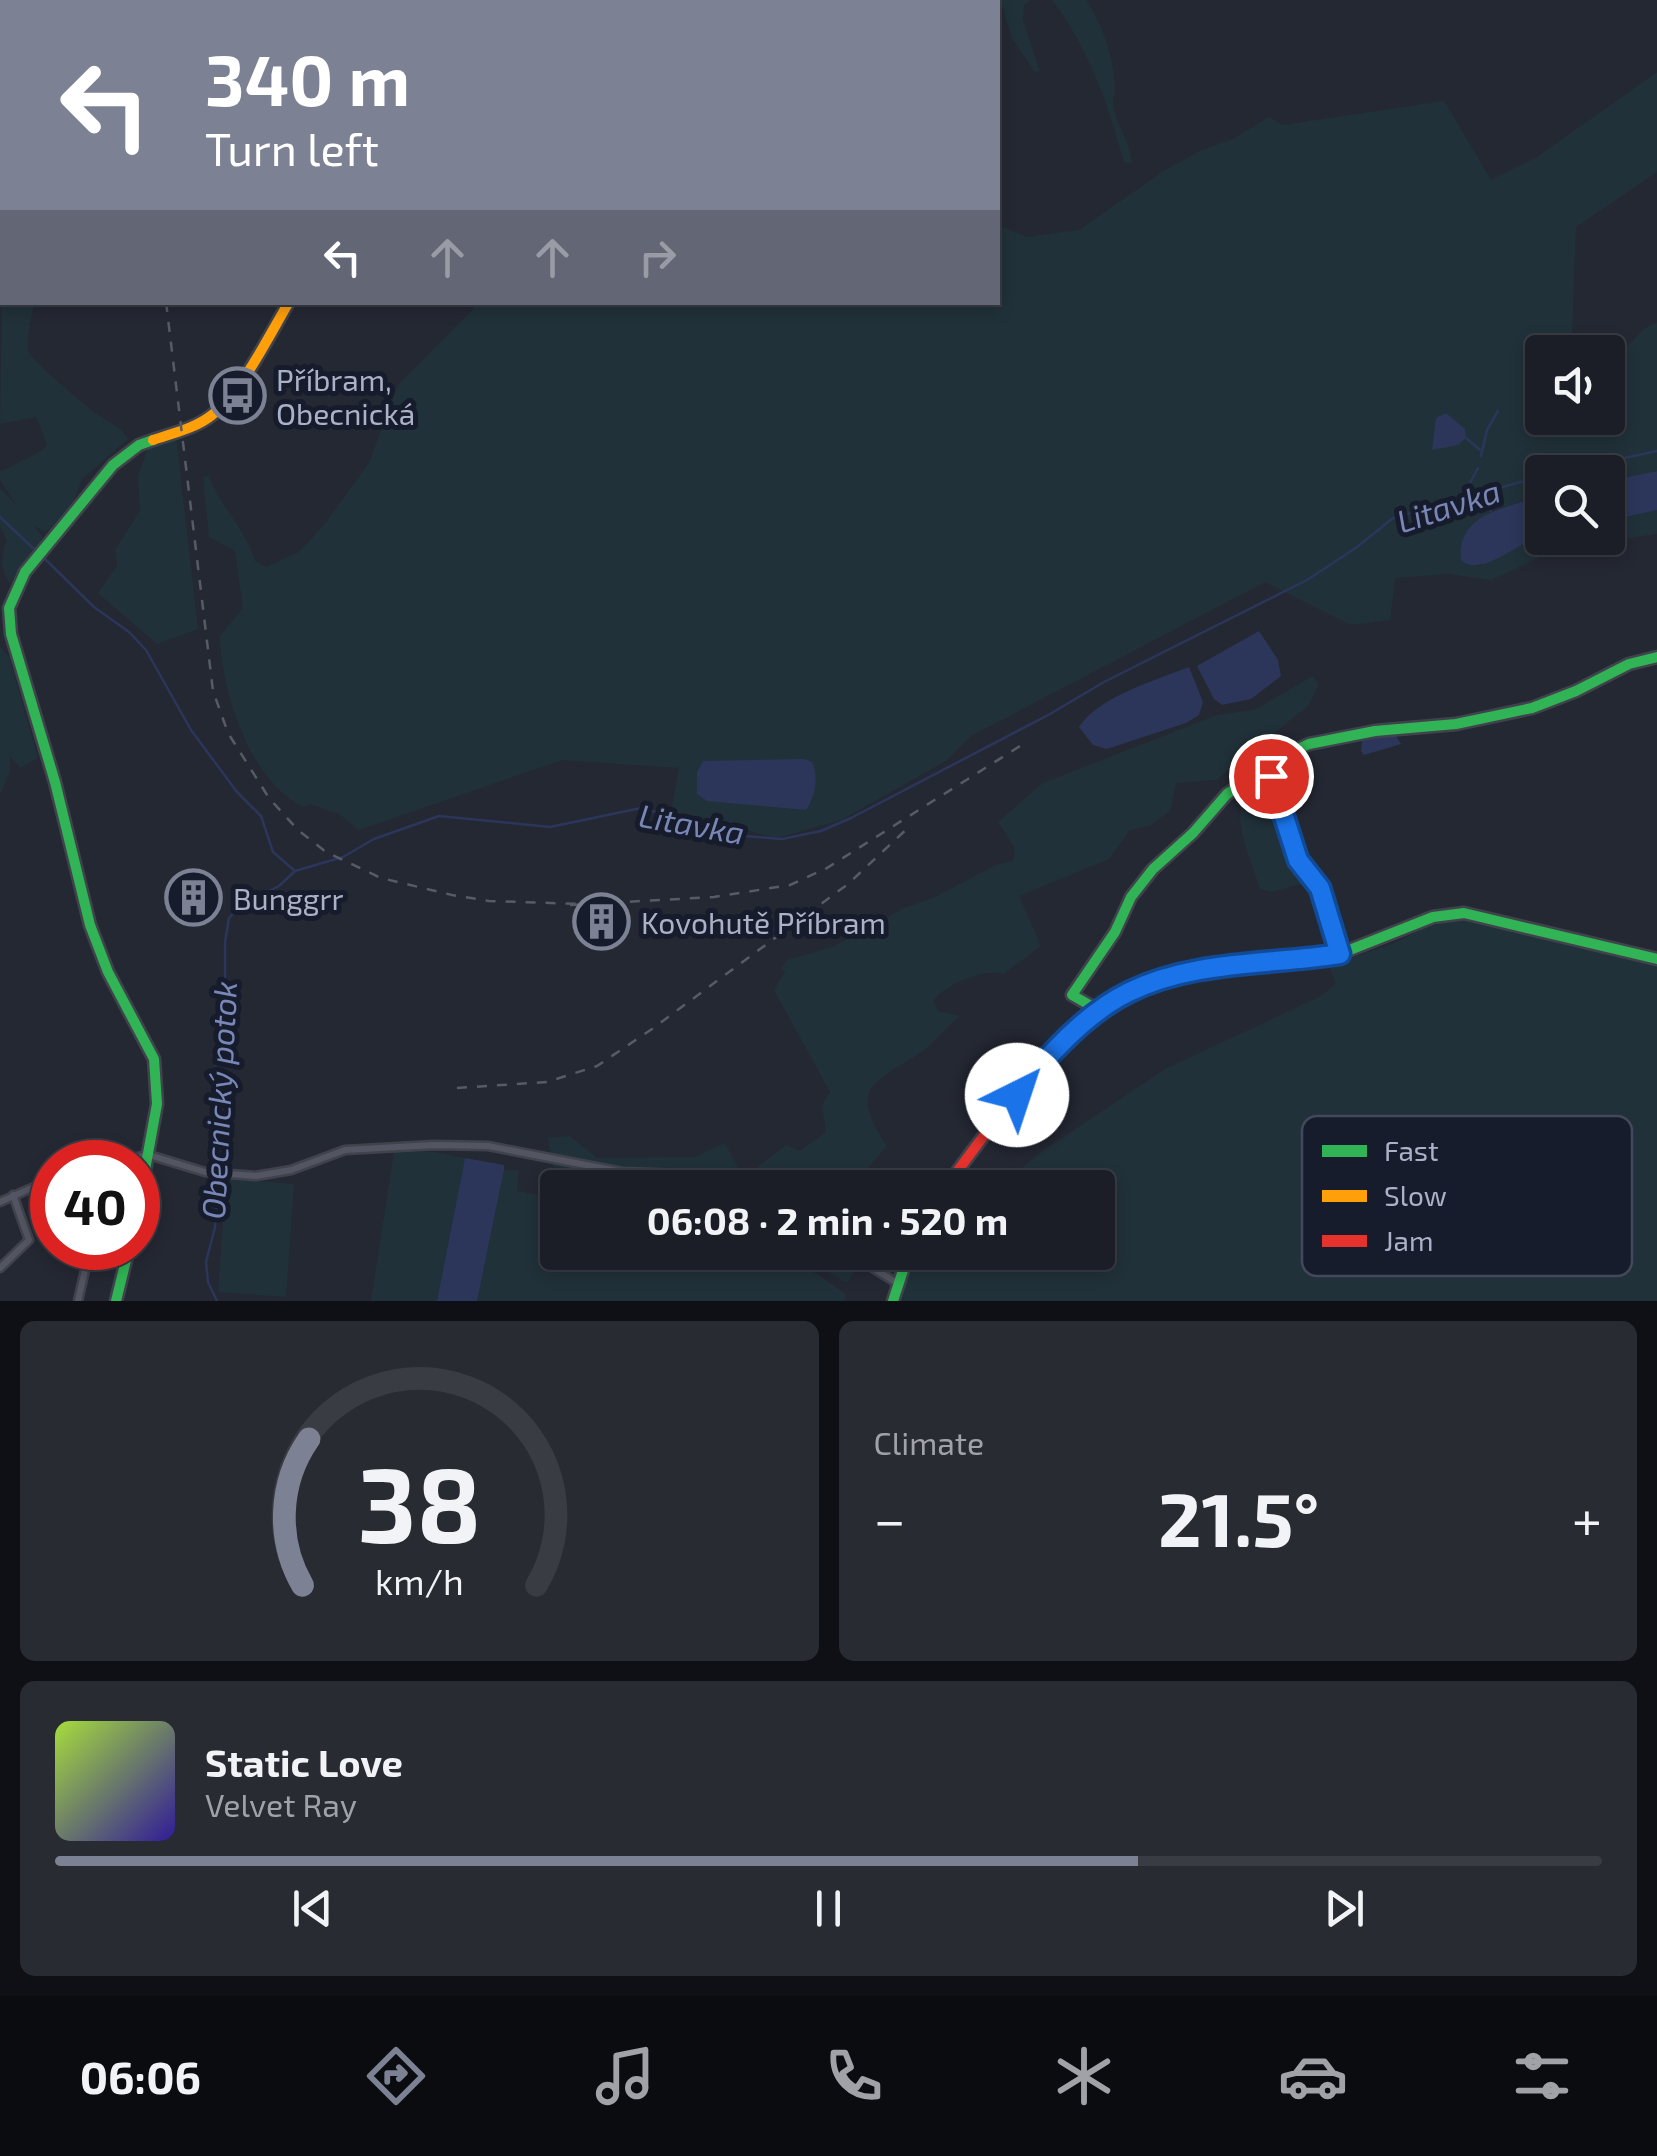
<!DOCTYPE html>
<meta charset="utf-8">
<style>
:root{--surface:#1b1e26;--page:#282b32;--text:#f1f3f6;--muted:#a0a2a7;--line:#393c43;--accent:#7c8193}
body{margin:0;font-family:"Exo 2",sans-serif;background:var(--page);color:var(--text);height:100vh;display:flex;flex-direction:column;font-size:38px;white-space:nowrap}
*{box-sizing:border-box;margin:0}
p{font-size:32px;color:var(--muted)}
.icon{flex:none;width:55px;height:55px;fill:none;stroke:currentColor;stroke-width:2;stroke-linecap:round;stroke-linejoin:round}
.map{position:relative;height:1301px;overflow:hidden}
.side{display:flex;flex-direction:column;gap:20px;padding:20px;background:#0f1015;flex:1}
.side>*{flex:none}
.guide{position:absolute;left:0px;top:0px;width:1000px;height:305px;box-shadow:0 5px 15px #0003,0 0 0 2px var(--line);background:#7c8193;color:#fff;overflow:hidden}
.fabs{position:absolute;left:1525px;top:335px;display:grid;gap:20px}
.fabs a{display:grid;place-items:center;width:100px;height:100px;border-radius:10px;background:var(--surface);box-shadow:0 5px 15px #0003,0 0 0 2px var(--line);font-size:50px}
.speed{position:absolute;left:30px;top:1140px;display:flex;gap:20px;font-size:50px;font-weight:700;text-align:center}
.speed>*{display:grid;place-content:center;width:130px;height:130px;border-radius:50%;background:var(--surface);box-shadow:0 5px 15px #0003,0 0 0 2px var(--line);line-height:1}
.speed .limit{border:15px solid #d22;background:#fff;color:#111}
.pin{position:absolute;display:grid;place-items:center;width:85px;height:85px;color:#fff;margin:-42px;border:5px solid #fff;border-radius:50%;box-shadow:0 2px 10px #0007}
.me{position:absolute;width:110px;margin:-55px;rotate:41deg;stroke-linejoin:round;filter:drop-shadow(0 0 8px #0008)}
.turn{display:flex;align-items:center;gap:35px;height:210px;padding:0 40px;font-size:45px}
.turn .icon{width:130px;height:130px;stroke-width:2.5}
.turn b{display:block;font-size:70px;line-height:85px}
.lanes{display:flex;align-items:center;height:95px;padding:0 40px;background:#0003;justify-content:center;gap:50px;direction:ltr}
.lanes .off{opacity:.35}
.big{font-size:75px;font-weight:700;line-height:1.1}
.side .tile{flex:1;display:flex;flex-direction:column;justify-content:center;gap:15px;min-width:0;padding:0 35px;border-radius:15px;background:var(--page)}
.side .dial{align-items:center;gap:0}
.dial svg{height:260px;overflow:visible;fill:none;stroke:var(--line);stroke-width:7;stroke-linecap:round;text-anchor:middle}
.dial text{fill:var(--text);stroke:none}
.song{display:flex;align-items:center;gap:30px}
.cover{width:120px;height:120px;border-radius:15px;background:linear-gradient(135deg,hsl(80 70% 55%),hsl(250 70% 35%))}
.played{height:10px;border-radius:5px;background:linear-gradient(90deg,var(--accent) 70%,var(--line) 70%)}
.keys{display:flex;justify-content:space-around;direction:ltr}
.heat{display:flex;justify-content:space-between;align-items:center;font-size:55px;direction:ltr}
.side .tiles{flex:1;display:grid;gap:20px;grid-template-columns:1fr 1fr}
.tile:last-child{grid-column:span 2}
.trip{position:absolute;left:540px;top:1170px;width:575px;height:100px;border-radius:10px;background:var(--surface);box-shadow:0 5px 15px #0003,0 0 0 2px var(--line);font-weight:700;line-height:100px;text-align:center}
.tab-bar{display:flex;height:160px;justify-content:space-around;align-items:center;background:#0b0c0f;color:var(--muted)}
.tab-bar .icon{width:70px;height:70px}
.tab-bar .current{color:var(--accent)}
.tab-bar b{font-size:45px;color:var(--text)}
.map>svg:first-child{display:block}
.green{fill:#213139;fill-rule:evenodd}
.water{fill:#2b365a}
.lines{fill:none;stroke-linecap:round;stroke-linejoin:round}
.stream{stroke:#2b365a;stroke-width:2.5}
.street-casing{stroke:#40434c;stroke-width:11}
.fast-casing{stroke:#40434c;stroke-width:15}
.slow-casing{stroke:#40434c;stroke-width:15}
.jam-casing{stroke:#40434c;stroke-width:15}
.street{stroke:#535662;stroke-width:6}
.fast{stroke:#30b455;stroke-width:10}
.slow{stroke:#ff9f0a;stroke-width:10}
.jam{stroke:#e5322d;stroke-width:10}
.rail{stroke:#575b64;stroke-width:2.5;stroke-dasharray:10 10;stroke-linecap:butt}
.route-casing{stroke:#114b97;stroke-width:25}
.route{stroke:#1a73e8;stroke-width:18}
.labels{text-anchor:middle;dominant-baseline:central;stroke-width:10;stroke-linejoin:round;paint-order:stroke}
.poi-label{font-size:30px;fill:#abb1c6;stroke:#171c2d;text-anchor:start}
.water-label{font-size:32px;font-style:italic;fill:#7987b6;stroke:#171c2d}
.key{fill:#171c2d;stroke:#43495b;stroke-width:2.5}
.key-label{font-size:28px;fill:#abb1c6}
</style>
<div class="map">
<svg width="1657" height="1301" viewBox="0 0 1657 1301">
<rect width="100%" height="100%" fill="#242833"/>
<!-- green -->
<g class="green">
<polygon points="627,0 825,0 840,2 621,2"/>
<polygon points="1000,0 1031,0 1024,5 1023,20 1040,72 1034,71 1012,38"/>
<path d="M1052,0H1086C1104,29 1113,55 1115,89C1115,94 1112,99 1113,104C1114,122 1130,139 1132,163L1124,162C1107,102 1090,50 1052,0Z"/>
<path d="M1657,72V172L1576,227L1572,332L1625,348L1645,328L1657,322V471L1608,481V472H1542V495L1491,511L1477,567C1498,556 1520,542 1542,535V538H1608V521L1657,510V534L1560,548L1491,580L1448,574L1395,578L1390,620L1351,625L1265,582L971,736L946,761L841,820L777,838L671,811L679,768L562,760L359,830L339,814L310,804L304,807C250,783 221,690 220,636L243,608L235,551L209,537L203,477L209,476C221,509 245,527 255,561L266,567L299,552L323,526L369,463L398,385L479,303L998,302V225L1027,237L1079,230L1165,170L1202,150L1233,139L1269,117L1283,125L1444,101L1491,180L1537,157ZM1542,352H1608V418H1542ZM703,761L812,762L815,787L811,802L697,794V772Z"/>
<path d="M2,295V302L34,303C32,317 26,336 28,350C30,360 86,406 98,415C108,422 123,428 128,439L82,479L73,502L49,530L43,531L33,525L43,537L10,583C0,567 0,559 7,541L0,526V488L18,507L0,480V472L43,450L47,444L36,417L0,424Z"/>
<polygon points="176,437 198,629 157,644 98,593 117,566 115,550 140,511 138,476 148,448"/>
<polygon points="0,646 9,657 38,758 20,768 10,756 10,772 0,794"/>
<path d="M1313,676L1319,685L1308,706L1216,780L1176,783L1170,811L1149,826L1130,830L1109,859L1019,896L1041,946L1003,974C984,968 947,984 933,1000L938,1011L960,1016C946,1027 935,1043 920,1053C872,1084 848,1088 887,1146L852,1187H567L569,1170L553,1167L548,1138L570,1136L597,1158L695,1157L725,1143L743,1178L786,1145L800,1151L826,1132L822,1105L830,1092L774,990L785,972L781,968L787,960L833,947L904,908L933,898L996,865L1013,861L1015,848L998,822L1043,783L1217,715L1254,710Z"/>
<path d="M1258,779L1269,781L1301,884L1271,892L1260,889C1249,853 1223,808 1258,779Z"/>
<polygon points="1465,919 1657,964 1657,1301 894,1301 899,1284 929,1253 1098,1252 1098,1188 998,1187 1044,1150 1165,1069 1319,997 1336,984 1330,969 1333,964 1395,943 1425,927"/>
<polygon points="428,1151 465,1158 437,1301 371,1301 394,1152"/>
<polygon points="504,1170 519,1170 517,1191 557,1198 558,1252 819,1253 810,1266 814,1272 846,1294 845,1301 477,1301"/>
<polygon points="226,1179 294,1184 286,1297 218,1292"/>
<polygon points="822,1253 834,1253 857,1267 847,1283 815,1264"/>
</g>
<!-- water -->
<g class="water">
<polygon points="1446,413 1465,429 1466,438 1458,445 1432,450 1436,418"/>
<polygon points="1657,471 1657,510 1608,521 1608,481"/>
<path d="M1542,495V535C1520,541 1481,579 1461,560C1456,512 1509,508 1542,495Z"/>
<polygon points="1259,631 1278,660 1281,676 1251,699 1222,705 1214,699 1197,666"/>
<path d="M1189,667L1203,702L1199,715L1186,723L1107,749L1093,745L1079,727C1098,697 1156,680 1189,667Z"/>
<polygon points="1394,733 1401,744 1364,755 1361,751 1362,740"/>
<path d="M803,759L812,762C819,777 815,797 806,810L707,801L697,794V772L703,761Z"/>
<polygon points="465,1158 504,1165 504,1170 477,1301 437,1301"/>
</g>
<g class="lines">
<!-- stream -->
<g class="stream">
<polyline points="1466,438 1480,450"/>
<polyline points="1481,456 1487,430 1498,411"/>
<polyline points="1559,472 1657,451"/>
<polyline points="1485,494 1491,511"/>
<polyline points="1460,501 1478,468"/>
<polyline points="0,517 37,552"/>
<polyline points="43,557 94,607 129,632 146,650 191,730 237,792 261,816 273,852 295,871 343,857 374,839 439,816 550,827 641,808 744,836 782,839 821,831 851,818 1050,714 1104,682 1307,580 1357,547 1393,518 1542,476"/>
<polyline points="217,1301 208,1282 206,1262 215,1227 218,1194 211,1176 212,1091 225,1011 225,942 229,918 241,905 279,886 295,871"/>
</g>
<defs>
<g id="street">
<polyline points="1266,769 1298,860 1320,888 1340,954"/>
<polyline points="110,1162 149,1155 205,1172 256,1176 291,1170 345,1150 434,1145 488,1146 622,1172 709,1175 742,1188"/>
<polyline points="0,1202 52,1179"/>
<polyline points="847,1252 897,1283"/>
<polyline points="0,1268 29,1240 13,1195"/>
<polyline points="78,1301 90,1248"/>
</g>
<g id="fast">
<polyline points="518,2 521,0"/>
<polyline points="1227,967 1342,953 1433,917 1464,913 1657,959"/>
<polyline points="1100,1011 1072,995 1115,932 1131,897 1153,869 1193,833 1227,794 1283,756 1309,744 1375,731 1456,724 1532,708 1576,691 1629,664 1657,657"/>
<polyline points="138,1208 157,1104 154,1059 108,972 90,925 55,782 11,634 9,608 25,572 113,465 139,445 153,440"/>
<polyline points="116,1301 129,1248"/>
<polyline points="893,1301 909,1252"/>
</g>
<path id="slow" d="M153,440C173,433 196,428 212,415C241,393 270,334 289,302"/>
<path id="jam" d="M945,1188C1022,1085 1088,981 1227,967"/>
</defs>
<!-- street casing -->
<use href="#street" class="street-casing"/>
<!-- fast casing -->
<use href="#fast" class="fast-casing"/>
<!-- slow casing -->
<use href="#slow" class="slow-casing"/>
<!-- jam casing -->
<use href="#jam" class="jam-casing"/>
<!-- street -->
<use href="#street" class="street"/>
<!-- fast -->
<use href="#fast" class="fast"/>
<!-- slow -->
<use href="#slow" class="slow"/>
<!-- jam -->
<use href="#jam" class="jam"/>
<!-- rail -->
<g class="rail">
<polyline points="240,2 243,0"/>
<polyline points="300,2 303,0"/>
<polyline points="166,302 213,691 228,733 269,798 298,830 326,852 381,878 452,895 489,901 582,904"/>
<polyline points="570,905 714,897 790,885 827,868 1028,741"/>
<polyline points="457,1088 547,1082 597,1066 652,1029 848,884 910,826"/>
</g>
</g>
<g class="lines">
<defs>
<path id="route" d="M1017,1095C1046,1057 1086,1013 1129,992C1194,960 1270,965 1340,954L1320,888L1298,860L1271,776"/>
</defs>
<!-- route casing -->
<use href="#route" class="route-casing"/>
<!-- route -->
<use href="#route" class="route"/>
</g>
<!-- icons -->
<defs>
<symbol id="bus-ring" viewBox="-11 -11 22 22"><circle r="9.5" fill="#171c2d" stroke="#7c8193" stroke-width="1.5"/><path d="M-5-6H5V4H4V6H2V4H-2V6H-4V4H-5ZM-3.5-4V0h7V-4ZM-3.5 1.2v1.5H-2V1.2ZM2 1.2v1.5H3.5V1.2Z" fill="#7c8193"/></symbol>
<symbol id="building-ring" viewBox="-11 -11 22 22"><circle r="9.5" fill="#171c2d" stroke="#7c8193" stroke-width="1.5"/><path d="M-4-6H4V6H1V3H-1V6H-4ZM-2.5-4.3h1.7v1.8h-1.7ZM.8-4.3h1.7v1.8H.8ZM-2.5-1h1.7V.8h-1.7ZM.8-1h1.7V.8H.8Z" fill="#7c8193"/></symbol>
</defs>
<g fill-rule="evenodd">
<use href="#bus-ring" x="206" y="364" width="63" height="63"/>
<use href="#building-ring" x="162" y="866" width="63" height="63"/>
<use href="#building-ring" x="570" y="890" width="63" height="63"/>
</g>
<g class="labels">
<!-- poi labels -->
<g class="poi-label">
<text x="276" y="379">Příbram,<tspan x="276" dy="34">Obecnická</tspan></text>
<text x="233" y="898">Bunggrr</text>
<text x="641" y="922">Kovohutě Příbram</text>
</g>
<!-- water labels -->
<g class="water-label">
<text transform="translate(1448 505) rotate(-18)">Litavka</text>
<text transform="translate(692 823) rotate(10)">Litavka</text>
<text transform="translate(218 1100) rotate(-87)">Obecnický potok</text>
</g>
</g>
<!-- legend -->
<rect x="1302" y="1116" width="330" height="160" rx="15" class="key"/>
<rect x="1322" y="1145" width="45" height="12" fill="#30b455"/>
<rect x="1322" y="1190" width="45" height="12" fill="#ff9f0a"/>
<rect x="1322" y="1235" width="45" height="12" fill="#e5322d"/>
<g class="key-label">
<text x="1384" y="1161">Fast</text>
<text x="1384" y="1206">Slow</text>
<text x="1384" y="1251">Jam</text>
</g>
</svg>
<div class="fabs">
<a><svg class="icon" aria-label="sound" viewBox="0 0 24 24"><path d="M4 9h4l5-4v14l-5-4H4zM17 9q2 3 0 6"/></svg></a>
<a><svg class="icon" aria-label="search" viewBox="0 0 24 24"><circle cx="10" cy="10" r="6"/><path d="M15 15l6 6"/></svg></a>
</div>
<div class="speed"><div class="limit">40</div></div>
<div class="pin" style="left:1271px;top:776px;background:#d93025"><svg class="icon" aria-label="arrive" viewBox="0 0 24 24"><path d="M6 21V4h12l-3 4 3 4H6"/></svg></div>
<svg class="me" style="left:1017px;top:1095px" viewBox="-20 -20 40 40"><circle r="19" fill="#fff"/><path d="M0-13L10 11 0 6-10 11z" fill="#1a73e8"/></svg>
<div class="trip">06:08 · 2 min · 520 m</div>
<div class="guide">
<div class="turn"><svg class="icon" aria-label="left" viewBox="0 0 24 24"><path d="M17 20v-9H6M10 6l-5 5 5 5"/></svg><div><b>340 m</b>Turn left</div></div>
<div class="lanes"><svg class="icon" aria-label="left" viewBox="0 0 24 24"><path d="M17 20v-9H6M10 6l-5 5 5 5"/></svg><svg class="icon off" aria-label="ahead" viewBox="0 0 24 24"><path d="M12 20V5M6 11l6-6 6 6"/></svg><svg class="icon off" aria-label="ahead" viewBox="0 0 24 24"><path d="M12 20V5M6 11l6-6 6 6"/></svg><svg class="icon off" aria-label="right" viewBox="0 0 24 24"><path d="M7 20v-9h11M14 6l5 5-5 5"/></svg></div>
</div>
</div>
<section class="side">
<div class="tiles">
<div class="tile dial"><svg viewBox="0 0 100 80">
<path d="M14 69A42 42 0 1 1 86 69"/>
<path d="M14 69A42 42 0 0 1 16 24" stroke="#7c8193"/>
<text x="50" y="56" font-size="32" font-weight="700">38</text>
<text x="50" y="72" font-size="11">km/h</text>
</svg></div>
<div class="tile"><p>Climate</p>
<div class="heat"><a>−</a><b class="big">21.5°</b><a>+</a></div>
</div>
<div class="tile">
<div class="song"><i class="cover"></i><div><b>Static Love</b><p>Velvet Ray</p></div></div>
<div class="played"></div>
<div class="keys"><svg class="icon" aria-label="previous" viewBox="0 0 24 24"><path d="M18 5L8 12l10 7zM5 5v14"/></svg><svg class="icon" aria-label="pause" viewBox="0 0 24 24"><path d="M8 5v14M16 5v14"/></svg><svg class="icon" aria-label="next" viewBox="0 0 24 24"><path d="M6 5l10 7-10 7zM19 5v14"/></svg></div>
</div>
</div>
</section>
<nav class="tab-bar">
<b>06:06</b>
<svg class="icon current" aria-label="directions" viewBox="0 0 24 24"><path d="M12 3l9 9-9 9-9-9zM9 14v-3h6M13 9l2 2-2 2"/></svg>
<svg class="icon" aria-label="music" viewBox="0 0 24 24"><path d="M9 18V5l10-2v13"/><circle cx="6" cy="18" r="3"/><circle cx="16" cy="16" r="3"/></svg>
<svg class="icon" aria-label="phone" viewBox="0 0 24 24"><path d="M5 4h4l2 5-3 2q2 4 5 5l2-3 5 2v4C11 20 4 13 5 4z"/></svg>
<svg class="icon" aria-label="climate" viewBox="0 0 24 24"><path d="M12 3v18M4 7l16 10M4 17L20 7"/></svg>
<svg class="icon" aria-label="car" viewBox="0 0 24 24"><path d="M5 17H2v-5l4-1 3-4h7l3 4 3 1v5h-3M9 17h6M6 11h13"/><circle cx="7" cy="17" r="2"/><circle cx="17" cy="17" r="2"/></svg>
<svg class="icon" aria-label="filters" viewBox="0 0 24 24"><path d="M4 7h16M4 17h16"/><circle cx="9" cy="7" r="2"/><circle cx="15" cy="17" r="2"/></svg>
</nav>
